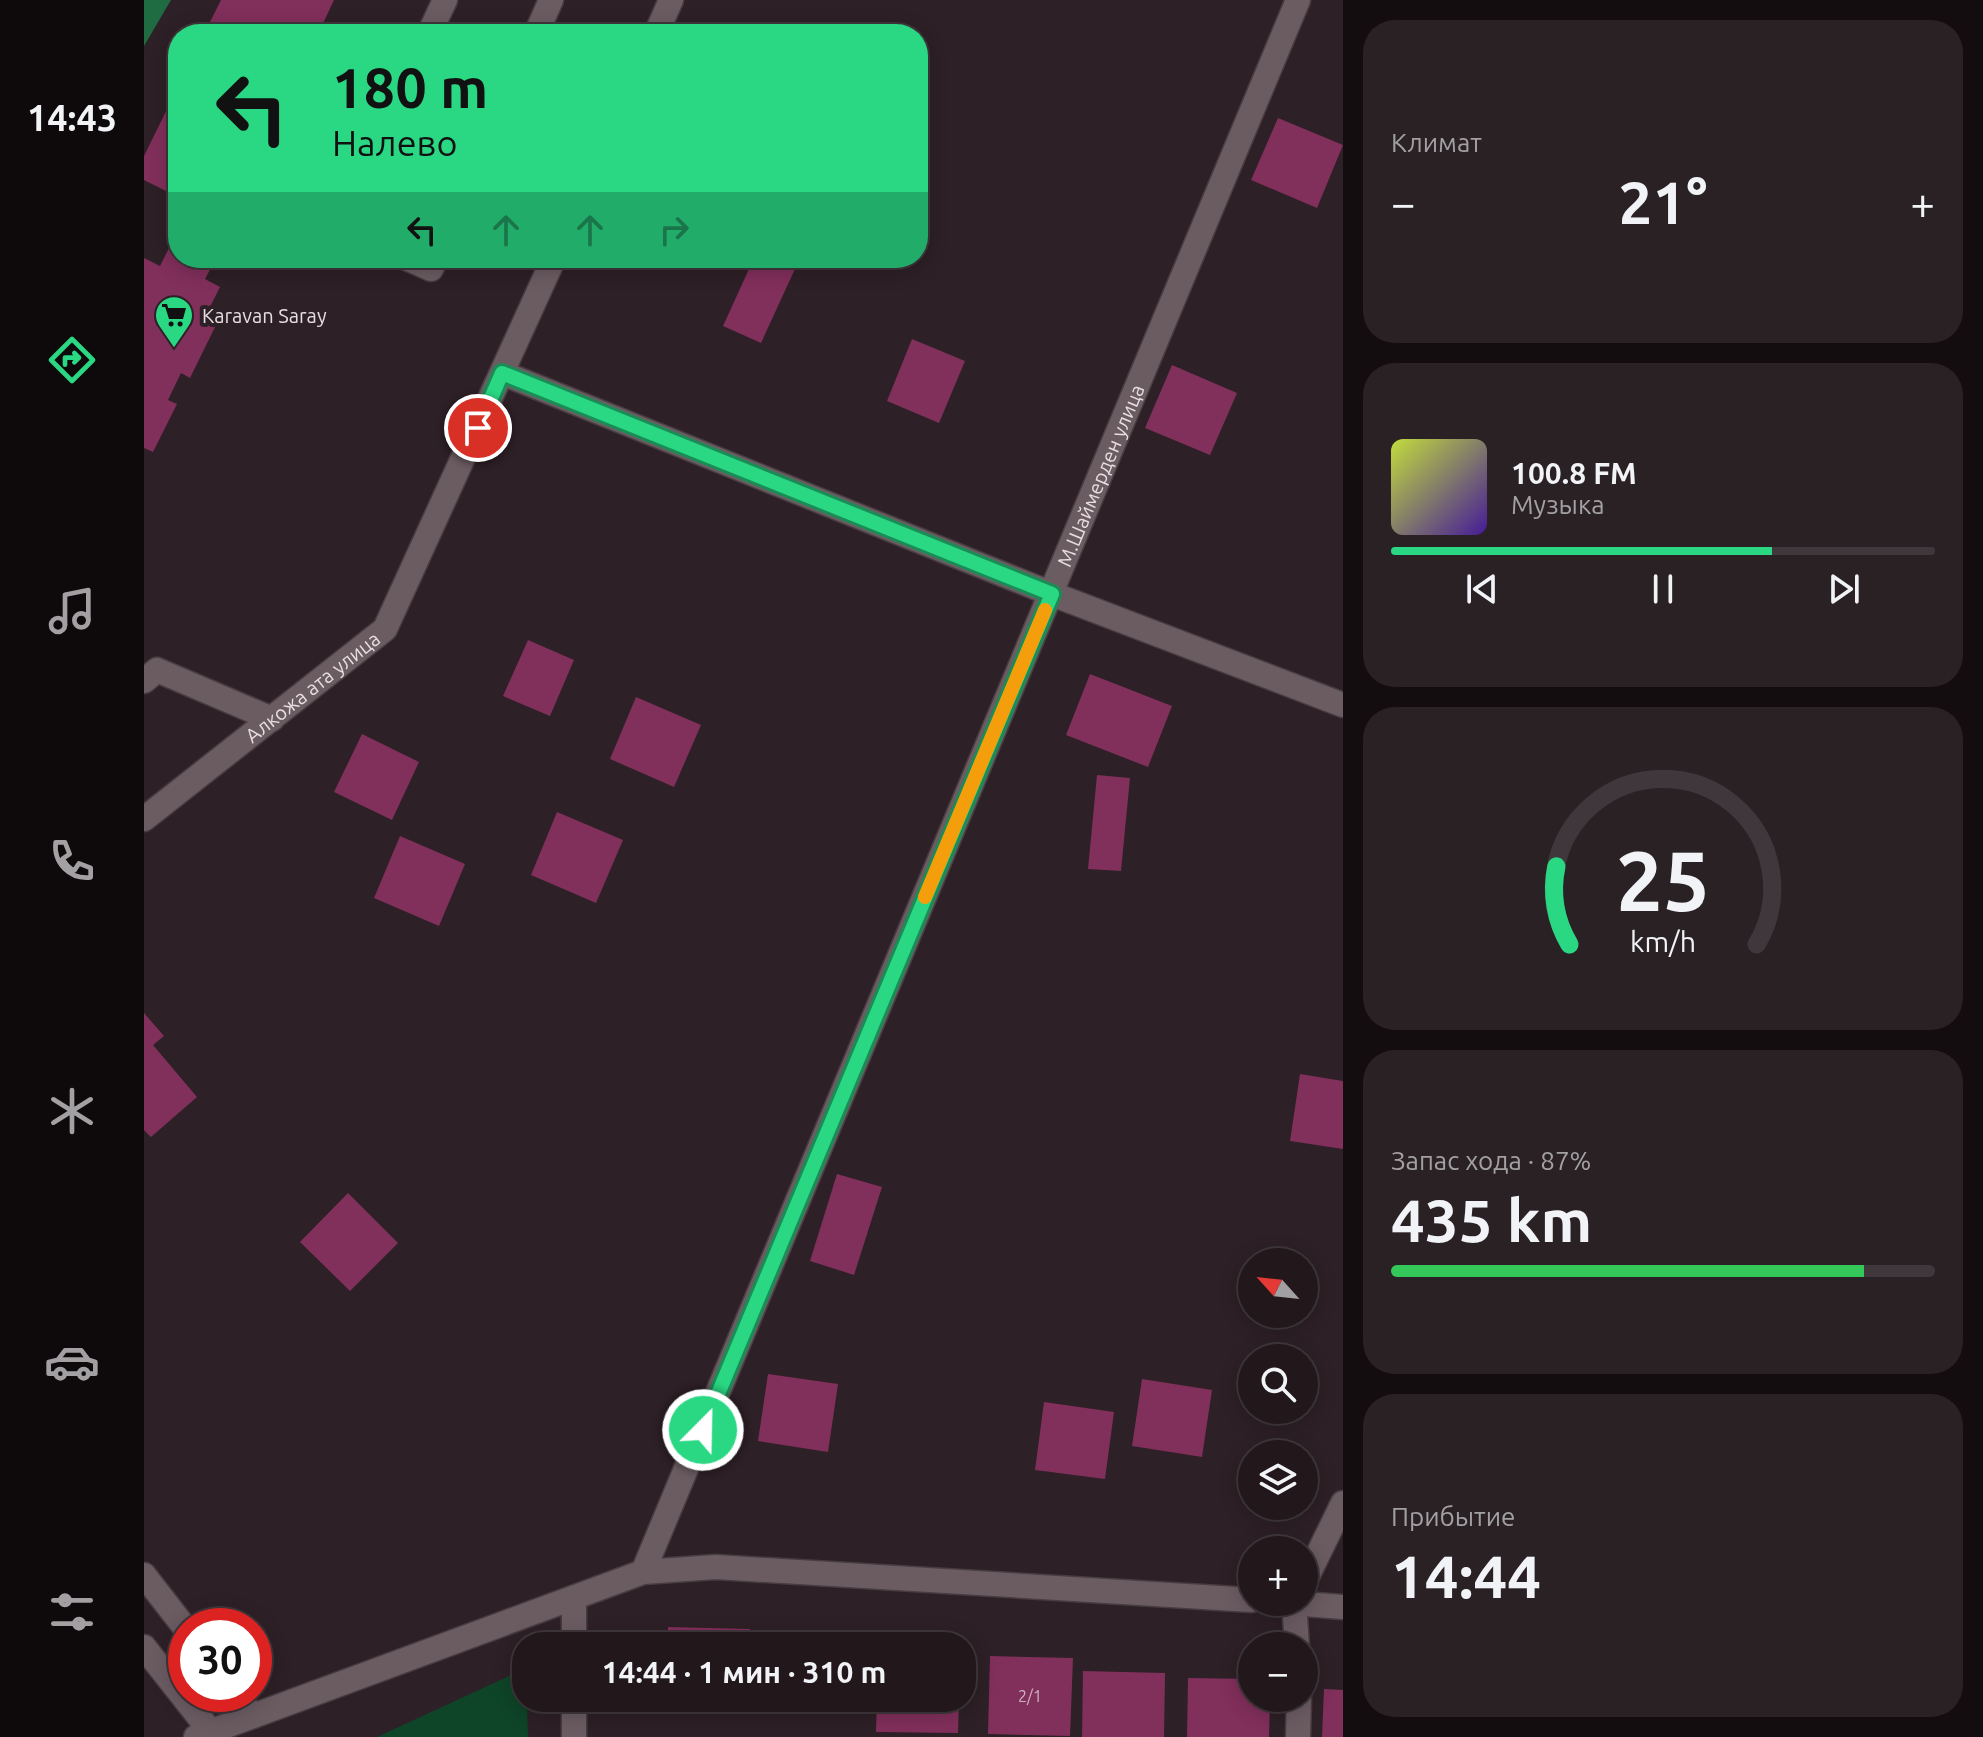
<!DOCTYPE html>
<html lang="ru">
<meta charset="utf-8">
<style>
:root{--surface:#22181c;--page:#2a2125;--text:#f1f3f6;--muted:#a2a0a3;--line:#3f373b;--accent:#2ad884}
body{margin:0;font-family:Ubuntu,sans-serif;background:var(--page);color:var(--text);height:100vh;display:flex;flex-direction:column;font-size:30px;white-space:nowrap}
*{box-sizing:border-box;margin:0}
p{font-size:26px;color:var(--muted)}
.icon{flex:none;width:44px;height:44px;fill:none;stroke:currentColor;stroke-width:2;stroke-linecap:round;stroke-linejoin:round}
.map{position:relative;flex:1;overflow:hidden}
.panel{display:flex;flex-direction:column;gap:20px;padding:20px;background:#130d0f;width:640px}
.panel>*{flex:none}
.banner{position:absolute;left:24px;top:24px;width:760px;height:244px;border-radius:32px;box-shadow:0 4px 20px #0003,0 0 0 2px var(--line);background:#2ad884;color:#111;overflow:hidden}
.needle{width:52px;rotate:297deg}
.tools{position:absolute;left:1094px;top:1248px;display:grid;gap:16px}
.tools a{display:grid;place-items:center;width:80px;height:80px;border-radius:50%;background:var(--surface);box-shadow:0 4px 20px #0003,0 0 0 2px var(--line);font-size:40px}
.speed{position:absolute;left:24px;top:1608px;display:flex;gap:16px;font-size:40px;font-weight:700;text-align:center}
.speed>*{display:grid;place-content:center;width:104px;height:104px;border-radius:50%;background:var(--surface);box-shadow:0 4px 20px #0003,0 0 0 2px var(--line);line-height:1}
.speed .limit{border:12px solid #d22;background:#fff;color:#111}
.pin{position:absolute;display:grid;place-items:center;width:68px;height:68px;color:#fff;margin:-34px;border:4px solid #fff;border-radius:50%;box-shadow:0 2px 8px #0007}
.me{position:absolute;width:88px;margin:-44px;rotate:23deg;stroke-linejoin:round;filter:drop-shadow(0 0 6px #0008)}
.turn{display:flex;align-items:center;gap:28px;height:168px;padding:0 32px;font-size:36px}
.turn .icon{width:104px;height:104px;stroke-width:2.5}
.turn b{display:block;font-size:56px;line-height:68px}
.lanes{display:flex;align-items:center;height:76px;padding:0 32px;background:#0003;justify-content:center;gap:40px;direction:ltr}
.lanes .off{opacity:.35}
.big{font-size:60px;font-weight:700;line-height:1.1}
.panel .widget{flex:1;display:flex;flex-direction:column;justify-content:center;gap:12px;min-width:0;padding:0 28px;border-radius:32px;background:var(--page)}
.panel .dial{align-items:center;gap:0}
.dial svg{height:208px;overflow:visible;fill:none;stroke:var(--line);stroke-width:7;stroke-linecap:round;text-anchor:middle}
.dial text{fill:var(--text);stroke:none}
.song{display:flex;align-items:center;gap:24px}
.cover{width:96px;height:96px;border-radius:12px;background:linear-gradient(135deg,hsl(70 70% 55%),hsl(260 70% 35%))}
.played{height:8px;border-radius:4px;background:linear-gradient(90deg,var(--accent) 70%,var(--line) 70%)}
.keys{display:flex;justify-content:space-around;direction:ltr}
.heat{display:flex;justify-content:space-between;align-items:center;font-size:44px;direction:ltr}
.charge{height:12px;border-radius:6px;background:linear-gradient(90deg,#34c759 87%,var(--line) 0)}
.trip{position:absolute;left:368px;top:1632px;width:464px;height:80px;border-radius:32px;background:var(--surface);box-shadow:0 4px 20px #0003,0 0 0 2px var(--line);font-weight:700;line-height:80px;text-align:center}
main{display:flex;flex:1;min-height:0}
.tabs{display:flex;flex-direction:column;width:144px;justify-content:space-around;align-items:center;background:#0e0a0b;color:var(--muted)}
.tabs .icon{width:56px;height:56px}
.tabs .active{color:var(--accent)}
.tabs b{font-size:36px;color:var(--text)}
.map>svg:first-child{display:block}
.green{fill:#0e4428}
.water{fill:#1f6b42}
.building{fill:#812f5b}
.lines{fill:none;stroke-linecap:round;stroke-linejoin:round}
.minor-casing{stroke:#473c41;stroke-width:27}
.minor{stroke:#6b5c62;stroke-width:24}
.route-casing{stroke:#1b8c56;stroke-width:20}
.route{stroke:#2ad884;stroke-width:14}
.slow{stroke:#f59e0b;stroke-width:14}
.labels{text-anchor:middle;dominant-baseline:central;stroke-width:8;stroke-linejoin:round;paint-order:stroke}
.number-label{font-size:16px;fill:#ceb2c0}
.poi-label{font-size:20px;fill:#e7dee1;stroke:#2d2026;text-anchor:start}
.street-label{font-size:20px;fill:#e7dee1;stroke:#2d2026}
</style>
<main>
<nav class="tabs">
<b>14:43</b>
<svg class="icon active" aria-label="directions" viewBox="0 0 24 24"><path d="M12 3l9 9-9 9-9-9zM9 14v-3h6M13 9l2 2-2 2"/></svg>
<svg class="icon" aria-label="music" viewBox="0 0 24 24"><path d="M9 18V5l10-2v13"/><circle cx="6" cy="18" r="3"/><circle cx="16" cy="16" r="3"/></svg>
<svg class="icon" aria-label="phone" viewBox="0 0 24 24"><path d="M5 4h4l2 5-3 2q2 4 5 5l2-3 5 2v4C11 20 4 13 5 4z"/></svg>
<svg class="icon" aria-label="climate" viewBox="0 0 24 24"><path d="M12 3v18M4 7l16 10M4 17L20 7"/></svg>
<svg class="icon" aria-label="car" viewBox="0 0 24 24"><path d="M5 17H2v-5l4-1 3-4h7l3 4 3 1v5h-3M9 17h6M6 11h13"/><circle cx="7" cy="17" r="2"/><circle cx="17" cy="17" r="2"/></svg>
<svg class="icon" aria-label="filters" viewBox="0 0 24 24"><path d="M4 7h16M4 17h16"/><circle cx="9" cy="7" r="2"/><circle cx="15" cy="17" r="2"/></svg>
</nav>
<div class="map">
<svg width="1199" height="1737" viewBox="0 0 1199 1737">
<rect width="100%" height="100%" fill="#2d2026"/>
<!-- green -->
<polygon class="green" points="382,1668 384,1737 233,1737"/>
<!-- water -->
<polygon class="water" points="0,0 27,0 0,46"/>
<!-- building -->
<g class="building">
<polygon points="77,0 190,0 174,34 60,34"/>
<polygon points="34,87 34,197 0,180 0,156"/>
<polygon points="1134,118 1199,145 1173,208 1107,180"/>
<polygon points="34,230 34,258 72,258 61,279 76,287 60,319 72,325 46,378 37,373 24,400 33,404 9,452 0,448 0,258 16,266"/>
<polygon points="610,258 656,258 617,343 579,326"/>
<polygon points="768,339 821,361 795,423 743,401"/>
<polygon points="1028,365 1093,393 1066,455 1001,428"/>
<polygon points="384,640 430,660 406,716 359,696"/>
<polygon points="946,674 1028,706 1004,767 922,735"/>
<polygon points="492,697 557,725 530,787 466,759"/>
<polygon points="218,734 275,762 248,820 190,792"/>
<polygon points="953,775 986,778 977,871 944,869"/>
<polygon points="413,812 479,840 452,903 387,875"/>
<polygon points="256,836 321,864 295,926 230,898"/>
<polygon points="0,1013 20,1036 9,1045 53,1097 7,1137 0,1130"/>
<polygon points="1156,1074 1199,1081 1199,1149 1146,1141"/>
<polygon points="693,1174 738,1187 710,1275 666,1261"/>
<polygon points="204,1193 254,1243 206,1291 156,1242"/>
<polygon points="624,1374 694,1384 684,1452 614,1441"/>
<polygon points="998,1379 1068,1390 1058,1457 988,1446"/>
<polygon points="900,1402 970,1412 961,1479 891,1470"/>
<polygon points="524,1627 606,1629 605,1646 523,1646"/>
<polygon points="846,1656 929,1658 926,1736 844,1734"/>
<polygon points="939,1671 1021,1673 1020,1737 938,1737"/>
<polygon points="1044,1678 1108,1679 1108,1698 1126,1698 1125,1737 1043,1737"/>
<polygon points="1180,1689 1199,1690 1199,1737 1178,1737"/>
<polygon points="522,1698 604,1698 604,1708 522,1706"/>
<polygon points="733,1698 815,1698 814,1733 732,1732"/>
</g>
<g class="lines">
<defs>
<g id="minor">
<polyline points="285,34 301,0"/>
<polyline points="392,34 407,0"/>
<polyline points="512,34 527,0"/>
<polyline points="262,258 287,269 292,258"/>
<polyline points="358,373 908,594 1199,705"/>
<polyline points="0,681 13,670 128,719"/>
<path id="s1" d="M0,819L241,629L410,258"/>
<path id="s2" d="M499,1572L1154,0"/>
<polyline points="0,1575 42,1629"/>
<polyline points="1160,1583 1199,1503"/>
<polyline points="430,1598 430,1646"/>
<polyline points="1135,1602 1199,1607"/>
<polyline points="1150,1602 1153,1646"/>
<polyline points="0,1647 67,1732"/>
<polyline points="92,1694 109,1716"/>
<polyline points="52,1737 499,1572 572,1567 1108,1600"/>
<polyline points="430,1737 430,1698"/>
<polyline points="1154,1737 1155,1698"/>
</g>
</defs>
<!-- minor casing -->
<use href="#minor" class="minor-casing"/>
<!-- minor -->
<use href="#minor" class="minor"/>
</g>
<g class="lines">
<defs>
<polyline id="route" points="334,428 358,373 908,594 559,1430"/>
</defs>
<!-- route casing -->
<use href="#route" class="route-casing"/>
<!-- route -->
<use href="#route" class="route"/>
<!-- slow -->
<polyline class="slow" points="781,897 901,610"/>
</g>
<!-- icons -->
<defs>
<symbol id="supermarket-pin" viewBox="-11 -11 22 30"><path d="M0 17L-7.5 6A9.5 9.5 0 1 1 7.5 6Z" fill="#2ad884" stroke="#2d2026"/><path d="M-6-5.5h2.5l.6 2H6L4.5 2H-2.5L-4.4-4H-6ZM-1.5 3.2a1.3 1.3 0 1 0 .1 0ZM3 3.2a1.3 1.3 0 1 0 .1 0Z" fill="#111"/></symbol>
</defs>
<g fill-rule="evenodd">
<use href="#supermarket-pin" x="8" y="293" width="44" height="60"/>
</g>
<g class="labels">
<!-- number labels -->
<g class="number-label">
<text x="886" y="1696">2/1</text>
</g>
<!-- poi labels -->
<g class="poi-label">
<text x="58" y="315">Karavan Saray</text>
</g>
<!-- street labels -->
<g class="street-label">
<text stroke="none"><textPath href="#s2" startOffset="1188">М.Шаймерден улица</textPath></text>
<text stroke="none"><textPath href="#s1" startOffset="214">Алкожа ата улица</textPath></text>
</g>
</g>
</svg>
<div class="tools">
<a><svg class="needle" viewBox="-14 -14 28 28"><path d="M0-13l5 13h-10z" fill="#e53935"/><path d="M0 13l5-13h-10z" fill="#a2a0a3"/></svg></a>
<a><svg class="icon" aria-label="search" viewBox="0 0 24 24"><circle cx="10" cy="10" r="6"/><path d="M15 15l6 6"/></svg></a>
<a><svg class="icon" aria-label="layers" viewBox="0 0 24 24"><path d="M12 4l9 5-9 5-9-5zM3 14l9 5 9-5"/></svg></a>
<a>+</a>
<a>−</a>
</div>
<div class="speed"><div class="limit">30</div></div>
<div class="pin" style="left:334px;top:428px;background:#d93025"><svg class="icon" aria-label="arrive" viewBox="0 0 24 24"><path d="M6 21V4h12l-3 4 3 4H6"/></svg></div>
<svg class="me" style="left:559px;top:1430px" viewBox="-20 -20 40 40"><circle r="17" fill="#2ad884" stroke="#fff" stroke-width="3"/><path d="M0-11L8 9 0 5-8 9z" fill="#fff"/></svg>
<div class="trip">14:44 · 1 мин · 310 m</div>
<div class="banner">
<div class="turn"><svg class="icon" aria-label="left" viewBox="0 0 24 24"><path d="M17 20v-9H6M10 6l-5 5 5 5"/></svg><div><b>180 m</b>Налево</div></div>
<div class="lanes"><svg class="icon" aria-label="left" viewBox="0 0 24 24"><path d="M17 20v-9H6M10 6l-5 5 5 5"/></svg><svg class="icon off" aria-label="ahead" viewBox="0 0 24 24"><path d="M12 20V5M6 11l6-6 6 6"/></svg><svg class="icon off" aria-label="ahead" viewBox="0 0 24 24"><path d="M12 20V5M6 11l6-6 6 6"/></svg><svg class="icon off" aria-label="right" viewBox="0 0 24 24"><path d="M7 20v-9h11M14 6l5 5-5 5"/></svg></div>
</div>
</div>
<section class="panel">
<div class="widget"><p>Климат</p>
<div class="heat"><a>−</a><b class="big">21°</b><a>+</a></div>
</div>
<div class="widget">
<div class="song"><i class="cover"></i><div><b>100.8 FM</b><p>Музыка</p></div></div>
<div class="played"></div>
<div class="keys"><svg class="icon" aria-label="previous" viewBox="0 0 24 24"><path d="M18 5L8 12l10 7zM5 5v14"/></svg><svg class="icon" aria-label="pause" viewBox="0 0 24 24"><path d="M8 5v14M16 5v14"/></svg><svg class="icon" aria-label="next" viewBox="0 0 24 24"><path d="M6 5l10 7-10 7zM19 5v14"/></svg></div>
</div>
<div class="widget dial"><svg viewBox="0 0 100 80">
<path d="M14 69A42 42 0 1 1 86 69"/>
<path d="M14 69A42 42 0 0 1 9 39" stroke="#2ad884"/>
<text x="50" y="56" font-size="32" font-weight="700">25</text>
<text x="50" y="72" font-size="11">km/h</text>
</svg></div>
<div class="widget"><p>Запас хода · 87%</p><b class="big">435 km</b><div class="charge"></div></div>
<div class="widget"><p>Прибытие</p><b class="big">14:44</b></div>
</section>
</main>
